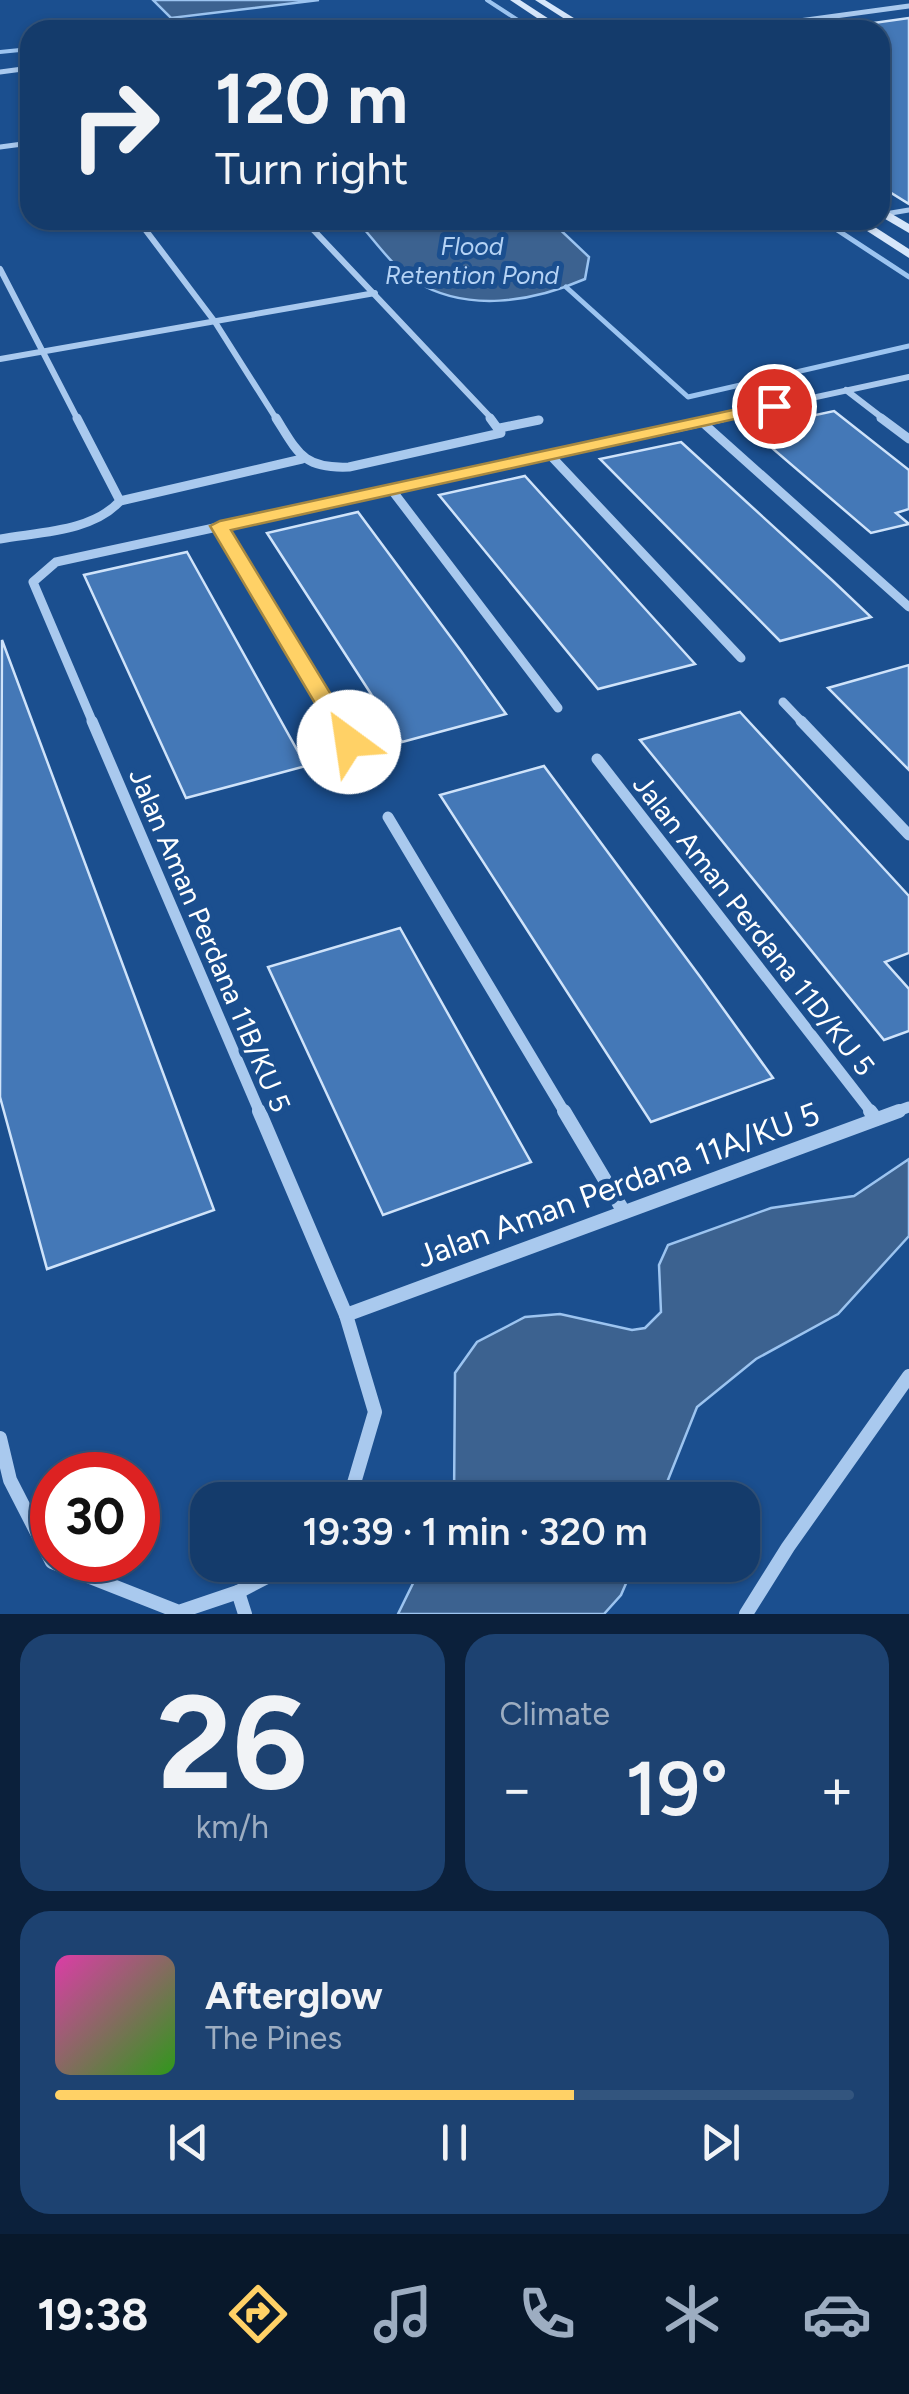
<!DOCTYPE html>
<meta charset="utf-8">
<style>
:root{--surface:#143b6b;--page:#1d4271;--text:#f1f3f6;--muted:#9dadc1;--line:#33557e;--accent:#ffd166}
body{margin:0;font-family:Figtree,sans-serif;background:var(--page);color:var(--text);height:100vh;display:flex;flex-direction:column;font-size:38px;white-space:nowrap}
*{box-sizing:border-box;margin:0}
p{font-size:32px;color:var(--muted)}
.icon{flex:none;width:55px;height:55px;fill:none;stroke:currentColor;stroke-width:2;stroke-linecap:round;stroke-linejoin:round}
.map{position:relative;height:1614px;overflow:hidden}
.sheet{display:flex;flex-direction:column;gap:20px;padding:20px;background:#0b203b;flex:1}
.sheet>*{flex:none}
.hud{position:absolute;left:20px;top:20px;width:870px;height:210px;border-radius:30px;box-shadow:0 2px 8px #0004,0 0 0 2px var(--line);background:#143b6b;color:var(--text);overflow:hidden}
.speed{position:absolute;left:30px;top:1452px;display:flex;gap:20px;font-size:50px;font-weight:700;text-align:center}
.speed>*{display:grid;place-content:center;width:130px;height:130px;border-radius:50%;background:var(--surface);box-shadow:0 2px 8px #0004,0 0 0 2px var(--line);line-height:1}
.speed .limit{border:15px solid #d22;background:#fff;color:#111}
.pin{position:absolute;display:grid;place-items:center;width:85px;height:85px;color:#fff;margin:-42px;border:5px solid #fff;border-radius:50%;box-shadow:0 2px 10px #0007}
.me{position:absolute;width:110px;margin:-55px;rotate:329deg;stroke-linejoin:round;filter:drop-shadow(0 0 8px #0008)}
.turn{display:flex;align-items:center;gap:35px;height:210px;padding:0 30px;font-size:45px}
.turn .icon{width:130px;height:130px;stroke-width:2.5}
.turn b{display:block;font-size:70px;line-height:85px}
.big{font-size:75px;font-weight:600;line-height:1.1}
.sheet .widget{flex:1;display:flex;flex-direction:column;justify-content:center;gap:15px;min-width:0;padding:0 35px;border-radius:30px;background:var(--page)}
.sheet .dial{align-items:center;gap:0}
.dial b{font-size:130px;line-height:1}
.song{display:flex;align-items:center;gap:30px}
.cover{width:120px;height:120px;border-radius:15px;background:linear-gradient(135deg,hsl(320 70% 55%),hsl(110 70% 35%))}
.played{height:10px;border-radius:5px;background:linear-gradient(90deg,var(--accent) 65%,var(--line) 65%)}
.keys{display:flex;justify-content:space-around;direction:ltr}
.heat{display:flex;justify-content:space-between;align-items:center;font-size:55px;direction:ltr}
.sheet .tiles{flex:1;display:grid;gap:20px;grid-template-columns:1fr 1fr}
.widget:last-child{grid-column:span 2}
.trip{position:absolute;left:190px;top:1482px;width:570px;height:100px;border-radius:30px;background:var(--surface);box-shadow:0 2px 8px #0004,0 0 0 2px var(--line);font-weight:600;line-height:100px;text-align:center}
.tabs{display:flex;height:160px;justify-content:space-around;align-items:center;background:#08182b;color:var(--muted)}
.tabs .icon{width:70px;height:70px}
.tabs .active{color:var(--accent)}
.tabs b{font-size:45px;color:var(--text)}
.map>svg:first-child{display:block}
.water{fill:#3c6290;stroke:#9cc4f0;stroke-width:2.5}
.lines{fill:none;stroke-linecap:round;stroke-linejoin:round}
.stream-far1{stroke:#9cc4f0;stroke-width:4}
.stream{stroke:#9cc4f0;stroke-width:5}
.building{fill:#4478b7;stroke:#cfe3fa;stroke-width:2.5}
.lane{stroke:#a9c9ee;stroke-width:5}
.street-far4{stroke:#a9c9ee;stroke-width:5}
.street-far3{stroke:#a9c9ee;stroke-width:6}
.street-far2{stroke:#a9c9ee;stroke-width:9}
.street-far1{stroke:#a9c9ee;stroke-width:11}
.street{stroke:#a9c9ee;stroke-width:14}
.secondary{fill:#d6e6fa;fill-rule:evenodd}
.route{fill:#ffd166;stroke:#a68842;stroke-width:2.5}
.labels{text-anchor:middle;dominant-baseline:central;stroke-width:10;stroke-linejoin:round;paint-order:stroke}
.far-water-label{font-size:25px;font-style:italic;fill:#b5d3f5;stroke:#1b4f8f}
.street-label{font-size:28px;fill:#fff;stroke:#1b4f8f}
.near-street-label{font-size:32px;fill:#fff;stroke:#1b4f8f}
</style>
<div class="map">
<svg width="909" height="1614" viewBox="0 0 909 1614">
<rect width="100%" height="100%" fill="#1b4f8f"/>
<!-- water -->
<g class="water">
<polygon points="153,0 319,0 171,18"/>
<path d="M356,220H550L589,257L585,279C532,302 467,313 415,281C393,268 374,239 356,220Z"/>
<polygon points="909,1159 909,1236 838,1314 756,1359 697,1407 660,1500 454,1500 455,1373 477,1342 525,1317 560,1314 632,1330 645,1328 661,1312 659,1265 668,1245 771,1208 854,1196"/>
<polygon points="422,1565 634,1565 621,1595 604,1614 398,1614"/>
</g>
<g class="lines">
<!-- stream-far1 -->
<g class="stream-far1">
<polyline points="487,0 533,30"/>
<polyline points="0,52 30,49"/>
</g>
<!-- stream -->
<g class="stream">
<polyline points="822,220 909,277"/>
<polyline points="566,287 688,397 909,346"/>
</g>
</g>
<!-- building -->
<g class="building">
<polygon points="909,18 909,204 880,186 880,30 838,28"/>
<polygon points="834,411 909,470 909,509 896,513 909,524 871,533 750,429"/>
<polygon points="681,442 833,581 871,617 780,641 600,459"/>
<polygon points="525,476 638,601 695,664 598,689 439,495"/>
<polygon points="358,512 461,651 506,714 402,742 267,533"/>
<polygon points="187,552 306,766 186,798 84,575"/>
<polygon points="2,640 214,1210 47,1269 0,1097"/>
<polygon points="909,665 909,770 828,688"/>
<polygon points="740,712 909,896 909,953 885,962 909,989 909,1031 884,1040 640,740"/>
<polygon points="544,766 701,978 773,1078 651,1122 440,795"/>
<polygon points="400,928 531,1162 383,1215 268,967"/>
</g>
<g class="lines">
<!-- lane -->
<polyline class="lane" points="885,214 909,210"/>
<!-- street-far4 -->
<g class="street-far4">
<polyline points="732,30 909,6"/>
<polyline points="0,72 30,68"/>
<polyline points="0,147 30,143"/>
</g>
<!-- street-far3 -->
<g class="street-far3">
<polyline points="138,220 215,322 277,420"/>
<polyline points="304,220 493,420"/>
<polyline points="0,269 78,420"/>
<polyline points="0,359 375,293"/>
<polyline points="846,390 885,420"/>
<polyline points="710,420 909,377"/>
</g>
<!-- street-far2 -->
<g class="street-far2">
<path d="M276,418C298,453 303,469 349,467L501,433L490,418"/>
<polyline points="881,418 909,439"/>
<polyline points="702,422 909,607"/>
<polyline points="500,428 539,420"/>
<polyline points="550,455 741,658"/>
<polyline points="391,489 558,708"/>
<polyline points="120,501 302,459"/>
<polyline points="220,526 338,723"/>
<path d="M0,539C38,532 92,532 120,501L77,418"/>
<polyline points="783,702 803,723"/>
<polyline points="93,723 33,582 56,562 722,418"/>
</g>
<!-- street-far1 -->
<g class="street-far1">
<polyline points="92,721 260,1113"/>
<polyline points="336,721 349,742"/>
<polyline points="801,721 909,835"/>
<polyline points="597,759 872,1113"/>
<polyline points="388,817 565,1113"/>
<polyline points="892,1113 909,1107"/>
</g>
<!-- street -->
<g class="street">
<polyline points="259,1111 346,1315 375,1412 349,1500"/>
<polyline points="564,1111 624,1212"/>
<polyline points="870,1111 876,1119"/>
<polyline points="346,1315 899,1111"/>
<polyline points="0,1438 10,1480 52,1562 179,1612 238,1592 290,1565"/>
<polyline points="238,1592 245,1614"/>
<polyline points="746,1614 788,1547 909,1376"/>
</g>
<!-- secondary -->
<g class="secondary">
<polygon points="510,0 520,0 566,30 555,30"/>
<polygon points="535,0 545,0 593,30 582,30"/>
<polygon points="880,207 909,224 909,233 880,216"/>
<polygon points="850,220 864,220 909,249 909,258"/>
</g>
</g>
<!-- route -->
<polygon class="route" points="774,401 782,406 780,409 231,530 360,742 349,749 338,742 210,526 220,521"/>
<g class="labels">
<!-- far-water labels -->
<g class="far-water-label">
<text x="472" y="246">Flood<tspan x="472" dy="29">Retention Pond</tspan></text>
</g>
<!-- street labels -->
<g class="street-label">
<text transform="translate(754 925) rotate(52)">Jalan Aman Perdana 11D/KU 5</text>
<text transform="translate(210 940) rotate(67)">Jalan Aman Perdana 11B/KU 5</text>
</g>
<!-- near-street labels -->
<g class="near-street-label">
<text transform="translate(618 1185) rotate(-20)">Jalan Aman Perdana 11A/KU 5</text>
</g>
</g>
</svg>
<div class="speed"><div class="limit">30</div></div>
<div class="pin" style="left:774px;top:406px;background:#d93025"><svg class="icon" aria-label="arrive" viewBox="0 0 24 24"><path d="M6 21V4h12l-3 4 3 4H6"/></svg></div>
<svg class="me" style="left:349px;top:742px" viewBox="-20 -20 40 40"><circle r="19" fill="#fff"/><path d="M0-13L10 11 0 6-10 11z" fill="#ffd166"/></svg>
<div class="trip">19:39 · 1 min · 320 m</div>
<div class="hud">
<div class="turn"><svg class="icon" aria-label="right" viewBox="0 0 24 24"><path d="M7 20v-9h11M14 6l5 5-5 5"/></svg><div><b>120 m</b>Turn right</div></div>
</div>
</div>
<section class="sheet">
<div class="tiles">
<div class="widget dial"><b>26</b><p>km/h</p></div>
<div class="widget"><p>Climate</p>
<div class="heat"><a>−</a><b class="big">19°</b><a>+</a></div>
</div>
<div class="widget">
<div class="song"><i class="cover"></i><div><b>Afterglow</b><p>The Pines</p></div></div>
<div class="played"></div>
<div class="keys"><svg class="icon" aria-label="previous" viewBox="0 0 24 24"><path d="M18 5L8 12l10 7zM5 5v14"/></svg><svg class="icon" aria-label="pause" viewBox="0 0 24 24"><path d="M8 5v14M16 5v14"/></svg><svg class="icon" aria-label="next" viewBox="0 0 24 24"><path d="M6 5l10 7-10 7zM19 5v14"/></svg></div>
</div>
</div>
</section>
<nav class="tabs">
<b>19:38</b>
<svg class="icon active" aria-label="directions" viewBox="0 0 24 24"><path d="M12 3l9 9-9 9-9-9zM9 14v-3h6M13 9l2 2-2 2"/></svg>
<svg class="icon" aria-label="music" viewBox="0 0 24 24"><path d="M9 18V5l10-2v13"/><circle cx="6" cy="18" r="3"/><circle cx="16" cy="16" r="3"/></svg>
<svg class="icon" aria-label="phone" viewBox="0 0 24 24"><path d="M5 4h4l2 5-3 2q2 4 5 5l2-3 5 2v4C11 20 4 13 5 4z"/></svg>
<svg class="icon" aria-label="climate" viewBox="0 0 24 24"><path d="M12 3v18M4 7l16 10M4 17L20 7"/></svg>
<svg class="icon" aria-label="car" viewBox="0 0 24 24"><path d="M5 17H2v-5l4-1 3-4h7l3 4 3 1v5h-3M9 17h6M6 11h13"/><circle cx="7" cy="17" r="2"/><circle cx="17" cy="17" r="2"/></svg>
</nav>
